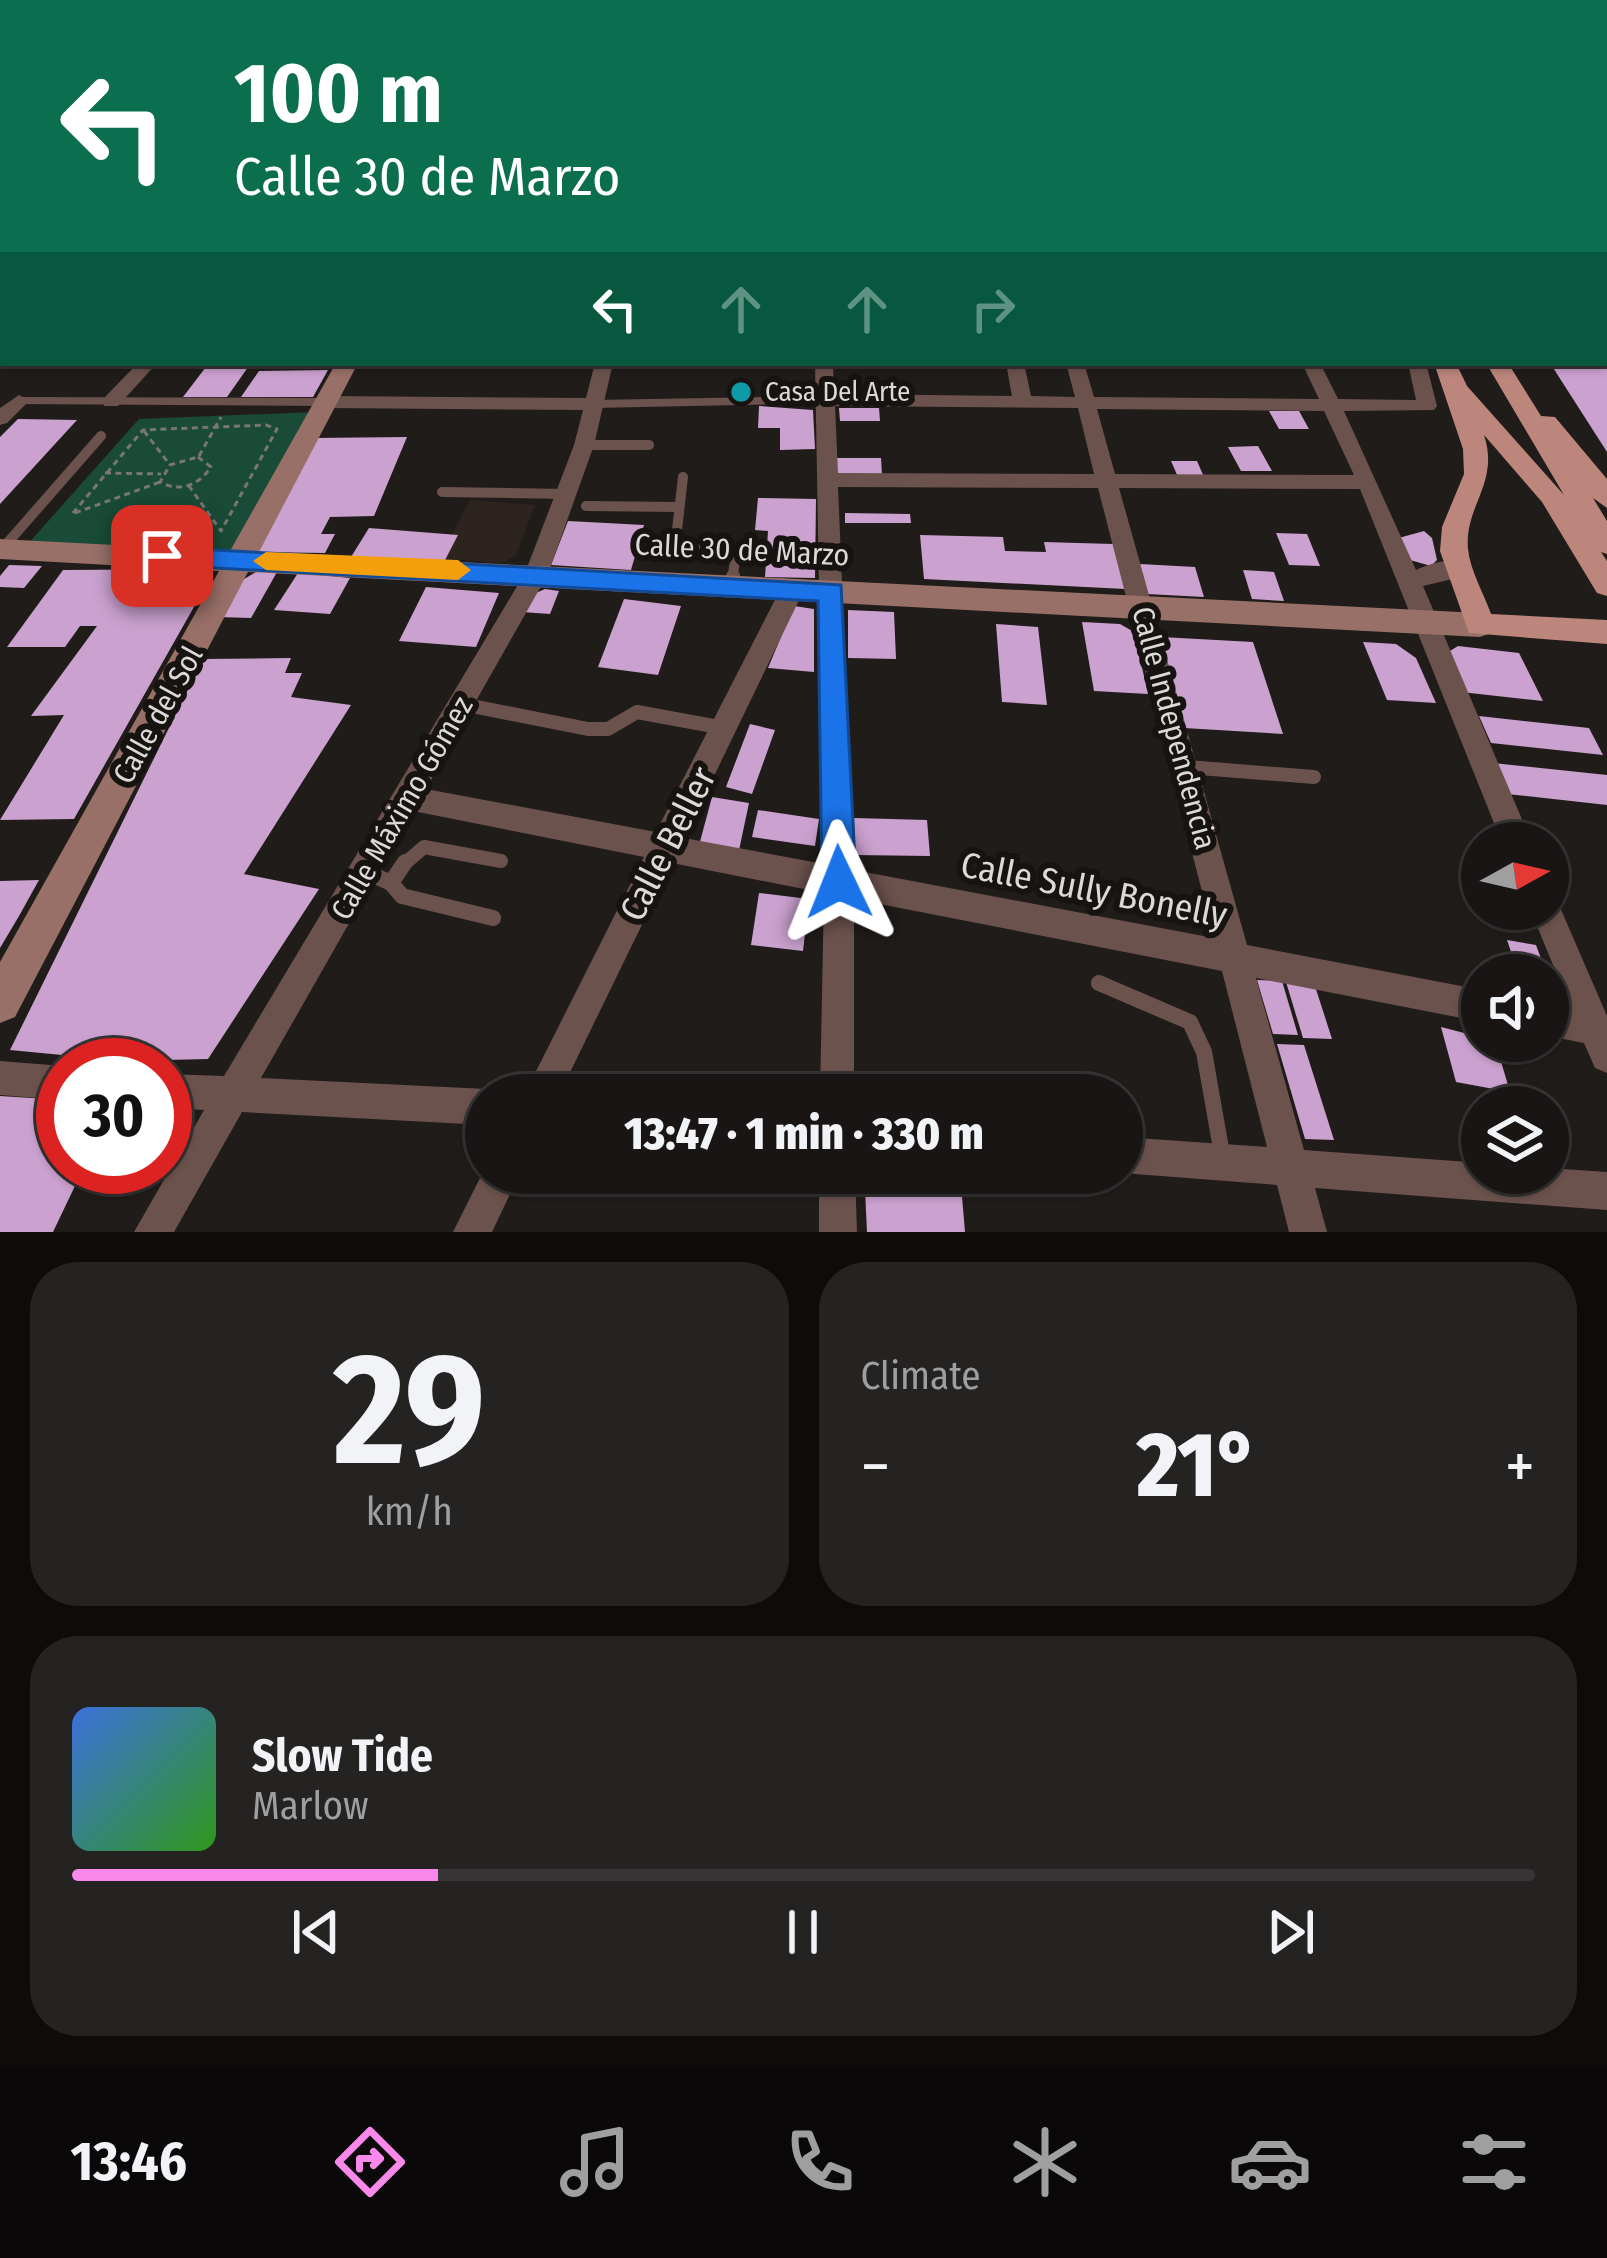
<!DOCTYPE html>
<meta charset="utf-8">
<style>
:root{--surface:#181514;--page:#252222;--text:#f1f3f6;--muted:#9f9fa0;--line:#363434;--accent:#f888ea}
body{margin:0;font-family:"Fira Sans Condensed",sans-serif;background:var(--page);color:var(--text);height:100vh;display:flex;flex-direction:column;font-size:45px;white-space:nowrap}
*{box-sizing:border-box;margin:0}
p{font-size:39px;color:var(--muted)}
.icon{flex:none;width:66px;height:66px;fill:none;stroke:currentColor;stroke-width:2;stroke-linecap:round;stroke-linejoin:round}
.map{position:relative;height:1232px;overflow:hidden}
.side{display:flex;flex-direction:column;gap:30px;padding:30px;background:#0d0c0b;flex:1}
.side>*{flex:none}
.top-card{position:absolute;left:0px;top:0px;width:1608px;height:366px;box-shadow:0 3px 9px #0004,0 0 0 3px var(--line);background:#0b6e4f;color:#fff;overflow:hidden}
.needle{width:78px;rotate:82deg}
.controls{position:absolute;left:1461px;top:822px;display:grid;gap:24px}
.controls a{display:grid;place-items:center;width:108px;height:108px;border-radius:50%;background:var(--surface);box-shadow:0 3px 9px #0004,0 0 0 3px var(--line);font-size:60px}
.speed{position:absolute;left:36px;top:1038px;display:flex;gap:24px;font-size:60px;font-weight:700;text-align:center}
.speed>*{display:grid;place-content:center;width:156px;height:156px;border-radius:50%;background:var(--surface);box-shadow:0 3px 9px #0004,0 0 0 3px var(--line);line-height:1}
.speed .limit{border:18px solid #d22;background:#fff;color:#111}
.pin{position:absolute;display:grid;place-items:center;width:102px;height:102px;color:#fff;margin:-51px;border-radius:24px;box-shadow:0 6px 18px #0006}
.me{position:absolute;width:132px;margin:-66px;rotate:358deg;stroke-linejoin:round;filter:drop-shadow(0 0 9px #0008)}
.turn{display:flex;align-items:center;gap:42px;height:252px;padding:0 36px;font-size:54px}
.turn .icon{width:156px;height:156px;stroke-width:2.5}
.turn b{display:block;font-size:84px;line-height:102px}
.lanes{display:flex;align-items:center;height:114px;padding:0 36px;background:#0003;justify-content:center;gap:60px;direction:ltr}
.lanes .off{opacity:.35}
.big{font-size:90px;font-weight:800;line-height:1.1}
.side .widget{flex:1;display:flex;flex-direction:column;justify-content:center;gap:18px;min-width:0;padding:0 42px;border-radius:48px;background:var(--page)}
.side .dial{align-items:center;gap:0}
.dial b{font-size:156px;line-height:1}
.song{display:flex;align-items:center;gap:36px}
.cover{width:144px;height:144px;border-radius:18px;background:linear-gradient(135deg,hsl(220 70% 55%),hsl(110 70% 35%))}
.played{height:12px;border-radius:6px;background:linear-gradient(90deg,var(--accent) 25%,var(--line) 25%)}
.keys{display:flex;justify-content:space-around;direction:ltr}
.heat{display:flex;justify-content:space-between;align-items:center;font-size:66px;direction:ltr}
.side .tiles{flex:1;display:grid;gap:30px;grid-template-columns:1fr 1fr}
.widget:last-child{grid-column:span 2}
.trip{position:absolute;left:465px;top:1074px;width:678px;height:120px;border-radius:60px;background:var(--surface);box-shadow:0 3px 9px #0004,0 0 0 3px var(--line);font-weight:800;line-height:120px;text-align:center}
.tab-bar{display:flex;height:192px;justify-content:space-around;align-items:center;background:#0a0808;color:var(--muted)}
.tab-bar .icon{width:84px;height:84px}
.tab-bar .on{color:var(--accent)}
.tab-bar b{font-size:54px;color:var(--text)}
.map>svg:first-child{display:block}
.built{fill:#2e241f}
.green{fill:#194b38}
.building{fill:#cba1cf}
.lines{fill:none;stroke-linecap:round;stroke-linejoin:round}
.path{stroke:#797674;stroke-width:3;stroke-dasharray:6 4.5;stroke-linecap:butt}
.service-far2{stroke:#6c524d;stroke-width:10}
.service-far1{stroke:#6c524d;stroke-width:14}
.service{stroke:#6c524d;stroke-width:16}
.pedestrian{fill:#6c524d;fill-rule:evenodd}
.minor{fill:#6c524d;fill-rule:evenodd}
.secondary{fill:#997068;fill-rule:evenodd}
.primary{fill:#bc867d;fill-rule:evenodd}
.route{fill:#1a73e8;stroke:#114b97;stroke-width:3}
.slow{fill:#f59e0b}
.culture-dot{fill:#0f9aa8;stroke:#171311;stroke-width:4.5}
.labels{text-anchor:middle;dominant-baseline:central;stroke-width:12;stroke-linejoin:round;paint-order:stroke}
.far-poi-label{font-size:27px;fill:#dcd9d8;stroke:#171311;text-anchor:start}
.street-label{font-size:30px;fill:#dcd9d8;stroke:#171311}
.near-street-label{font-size:36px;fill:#dcd9d8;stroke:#171311}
</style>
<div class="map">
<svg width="1607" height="1232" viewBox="0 0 1607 1232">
<rect width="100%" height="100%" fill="#201c1a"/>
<!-- built -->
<polygon class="built" points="470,500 535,505 516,555 503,563 439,558"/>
<!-- green -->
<polygon class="green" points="316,412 247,541 228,552 26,546 139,419"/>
<!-- building -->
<g class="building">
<polygon points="209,363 251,363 227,397 183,397"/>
<polygon points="1550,363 1607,363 1607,452"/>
<polygon points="328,370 313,397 241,397 259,371"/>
<polygon points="813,381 814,397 789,397 789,382"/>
<polygon points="759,406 813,410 815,449 780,450 780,428 758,428"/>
<polygon points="839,408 879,408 880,421 840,421"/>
<polygon points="1269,411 1299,411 1309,429 1279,429"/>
<polygon points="18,419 77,420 0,504 0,437"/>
<polygon points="407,437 374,516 330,517 321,534 335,534 325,553 253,552 313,438"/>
<polygon points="1258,446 1272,471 1241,471 1228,447"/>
<polygon points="837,458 881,458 882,475 837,475"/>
<polygon points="1171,461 1197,461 1204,477 1178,477"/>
<polygon points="758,498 816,499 815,578 765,577 768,531 755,530"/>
<polygon points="845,513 910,514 911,523 845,523"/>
<polygon points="568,521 644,525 631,570 551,565"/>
<polygon points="369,528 458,535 443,564 351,557"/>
<polygon points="1424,531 1432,538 1437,560 1431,566 1403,558 1395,539"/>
<polygon points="1276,533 1307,534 1320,566 1289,565"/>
<polygon points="920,535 1003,537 1005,551 1046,552 1044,542 1113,544 1125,589 924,579"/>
<polygon points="1140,564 1195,567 1204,597 1147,594"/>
<polygon points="9,565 42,566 24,588 0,587 0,576"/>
<polygon points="205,569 212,575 74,819 0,820 64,715 31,716 97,626 80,626 65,647 7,647 63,570"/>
<polygon points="1243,570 1274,572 1284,601 1252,599"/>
<polygon points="256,572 277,572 251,618 218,617 239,582"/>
<polygon points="298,573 350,578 330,614 274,610"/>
<polygon points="426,587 499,593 476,647 399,641"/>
<polygon points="545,589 559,591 550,614 522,612 529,596"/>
<polygon points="624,599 681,606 658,675 598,667"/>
<polygon points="794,606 814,609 814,672 768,668"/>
<polygon points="848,610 894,612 896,659 848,658"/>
<polygon points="1082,622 1120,624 1134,632 1148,694 1094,691"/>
<polygon points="996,624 1038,627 1047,705 1002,702"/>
<polygon points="1161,637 1253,642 1283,734 1184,728"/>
<polygon points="1363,642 1396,644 1416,658 1436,703 1387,700"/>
<polygon points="1458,646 1519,653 1543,701 1461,692 1445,654"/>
<polygon points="291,658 285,673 302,673 291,697 351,705 244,874 319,889 208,1059 124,1061 10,1050 203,659"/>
<polygon points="1479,716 1589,728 1603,755 1491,743"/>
<polygon points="750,724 775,730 752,794 726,787"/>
<polygon points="1493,763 1607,775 1607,805 1507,794"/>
<polygon points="712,797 749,803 738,855 698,849"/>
<polygon points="758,810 819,819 815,846 752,837"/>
<polygon points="854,818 927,820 930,856 855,855"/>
<polygon points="39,880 19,916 0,948 0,881"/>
<polygon points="759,893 809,899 803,951 751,945"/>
<polygon points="1507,940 1536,945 1547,975 1519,975"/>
<polygon points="1257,980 1282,981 1298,1035 1273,1034"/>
<polygon points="1286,982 1314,983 1332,1039 1303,1038"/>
<polygon points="1441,1027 1495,1041 1510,1092 1456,1082"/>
<polygon points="1277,1044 1304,1045 1334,1140 1305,1139"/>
<polygon points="0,1096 63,1100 63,1167 84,1167 53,1232 0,1232"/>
<polygon points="886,1173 960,1173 965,1232 867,1232 865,1190"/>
</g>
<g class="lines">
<!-- path -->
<g class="path">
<polyline points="144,431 170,465"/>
<polyline points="199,456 221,417"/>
<path d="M198,457L211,467C199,485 180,493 160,482L170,465Z"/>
<polyline points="105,473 161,474"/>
<polyline points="73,513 143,430 266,425 277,429 221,531 189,486"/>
<polyline points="75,513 160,482"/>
</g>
<!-- service-far2 -->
<g class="service-far2">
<polyline points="584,445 649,445"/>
<polyline points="683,477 676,539 685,548 737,550 732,579"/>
<polyline points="442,492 567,494"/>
<polyline points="586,506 679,507"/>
<polyline points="3,548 101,436"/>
</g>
<!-- service-far1 -->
<g class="service-far1">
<polyline points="731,586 733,576"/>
<polyline points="462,704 588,729 608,729 637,712 724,728"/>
<polyline points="1187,767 1314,777"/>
<polyline points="403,865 424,847 501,861"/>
</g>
<!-- service -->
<g class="service">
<polyline points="366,872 391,883 402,896 493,918"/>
<polyline points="391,883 405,862"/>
<polyline points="1099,983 1190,1022 1204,1052 1223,1160"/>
</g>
<!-- pedestrian -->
<g class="pedestrian">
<polygon points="824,396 831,400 829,403 593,408 586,404 593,400"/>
<polygon points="19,397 326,398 333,402 326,406 14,404 12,401"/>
</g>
<!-- minor -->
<g class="minor">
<rect x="0" y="191" width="3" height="8"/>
<rect x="1605" y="246" width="2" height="10"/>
<polygon points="3,287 3,297 0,298 0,288"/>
<polygon points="138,363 157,363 118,406 104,406 104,398"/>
<path d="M595,363H613L594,445L548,574L426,789L656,832L780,590L792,581L804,590L684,838L824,864L815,363H833L834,394L1012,396L1006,363H1024L1031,396L1075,397L1066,363H1084L1094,397L1319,399L1302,363H1320L1338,399L1416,400L1408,363H1426L1437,406L1434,410L1344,411L1416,570C1432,563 1457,554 1468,570L1465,576L1423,586L1532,843H1502L1360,489L1119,488L1247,945L1482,990V1022L1256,978L1304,1150L1482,1163V1173H1548V1168L1607,1172V1210L1315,1188L1327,1232H1289L1277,1185L1122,1173V1137L1267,1147L1222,971L854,899V1095H820L824,893L672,863L559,1095H524L644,857L413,811L261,1078L486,1089L499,1095H486V1125L242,1112L174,1232H134L204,1110L165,1108V1074L224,1076L525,573L574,445L583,410L326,408L316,402L326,396L586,398ZM835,406L1078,408L1094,474L838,473ZM1097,409L1324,411L1354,475L1115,474ZM838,487L1098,488L1214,938L854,870Z"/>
<polygon points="19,395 29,401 7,423 0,425 0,408"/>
<polygon points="1548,895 1556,898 1607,1016 1607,1073 1595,1068 1584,1043 1548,1036 1548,1002 1570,1006 1530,909 1548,909"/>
<polygon points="0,1061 63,1066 63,1100 0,1095"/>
<polygon points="486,1166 486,1173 520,1173 492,1232 453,1232"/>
<polygon points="819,1173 855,1173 857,1232 819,1232"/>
</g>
<!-- secondary -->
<g class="secondary">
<polygon points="1605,228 1607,229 1607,241 1605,240"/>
<rect x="0" y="268" width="3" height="12"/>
<polygon points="336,363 358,363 259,552 1480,613 1491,617 1495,625 1491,633 1480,637 248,572 15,1017 0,1023 0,962 219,571 0,559 0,539 230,551"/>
</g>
<!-- primary -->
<g class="primary">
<rect x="0" y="198" width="3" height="10"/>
<polygon points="3,249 3,261 0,262 0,250"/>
<path d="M1434,363H1456L1467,386L1564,495L1486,363H1508L1541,416L1555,417L1607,479V508L1593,498L1607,521V554L1601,552L1607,561V596L1597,593L1542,502L1484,435C1500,483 1464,506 1468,549C1470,570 1484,594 1491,614L1607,620V644L1469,633L1440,551L1442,527L1464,474L1463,449Z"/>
</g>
</g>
<!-- sky -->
<linearGradient id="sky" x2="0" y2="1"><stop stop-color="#120f0e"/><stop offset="0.51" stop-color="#3c4049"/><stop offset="1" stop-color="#3c4049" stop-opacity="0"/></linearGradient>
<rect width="1607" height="352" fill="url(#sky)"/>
<!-- route -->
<polygon class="route" points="162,547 841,585 856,882 851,894 839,899 827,894 822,882 818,601 162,565 149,556"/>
<!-- slow -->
<polygon class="slow" points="266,552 458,560 471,570 458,580 266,570 253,561"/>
<!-- markers -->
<circle class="culture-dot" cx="741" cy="392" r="12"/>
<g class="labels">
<!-- far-poi labels -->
<g class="far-poi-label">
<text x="765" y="392">Casa Del Arte</text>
</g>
<!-- street labels -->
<g class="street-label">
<text transform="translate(742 550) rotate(3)">Calle 30 de Marzo</text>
<text transform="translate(158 715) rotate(-61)">Calle del Sol</text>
<text transform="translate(1174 728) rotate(75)">Calle Independencia</text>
<text transform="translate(402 808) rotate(-60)">Calle Máximo Gómez</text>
</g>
<!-- near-street labels -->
<g class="near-street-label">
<text transform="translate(668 844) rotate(-63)">Calle Beller</text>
<text transform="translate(1094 890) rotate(11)">Calle Sully Bonelly</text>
</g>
</g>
</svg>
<div class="controls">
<a><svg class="needle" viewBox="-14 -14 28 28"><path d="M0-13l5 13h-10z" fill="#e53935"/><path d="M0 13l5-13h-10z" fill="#9f9fa0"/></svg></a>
<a><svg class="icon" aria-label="sound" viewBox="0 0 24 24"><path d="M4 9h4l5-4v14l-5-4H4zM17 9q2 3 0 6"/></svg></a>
<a><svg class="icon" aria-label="layers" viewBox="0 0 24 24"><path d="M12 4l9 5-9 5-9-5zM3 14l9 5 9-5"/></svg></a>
</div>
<div class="speed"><div class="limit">30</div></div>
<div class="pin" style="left:162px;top:556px;background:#d93025"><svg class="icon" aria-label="arrive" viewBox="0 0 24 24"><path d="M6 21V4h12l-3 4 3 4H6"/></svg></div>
<svg class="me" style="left:839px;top:882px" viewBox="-20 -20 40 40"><path d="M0-17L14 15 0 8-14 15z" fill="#1a73e8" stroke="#fff" stroke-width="4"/></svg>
<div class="trip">13:47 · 1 min · 330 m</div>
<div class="top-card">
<div class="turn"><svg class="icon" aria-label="left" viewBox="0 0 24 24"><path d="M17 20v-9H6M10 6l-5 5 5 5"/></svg><div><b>100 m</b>Calle 30 de Marzo</div></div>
<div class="lanes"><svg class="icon" aria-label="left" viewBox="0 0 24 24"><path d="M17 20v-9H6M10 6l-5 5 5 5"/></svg><svg class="icon off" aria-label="ahead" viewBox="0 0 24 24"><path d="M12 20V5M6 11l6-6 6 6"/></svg><svg class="icon off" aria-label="ahead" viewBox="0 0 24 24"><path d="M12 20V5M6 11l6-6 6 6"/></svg><svg class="icon off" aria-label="right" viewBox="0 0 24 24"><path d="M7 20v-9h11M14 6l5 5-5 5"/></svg></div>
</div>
</div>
<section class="side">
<div class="tiles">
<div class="widget dial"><b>29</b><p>km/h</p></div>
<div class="widget"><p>Climate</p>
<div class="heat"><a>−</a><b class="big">21°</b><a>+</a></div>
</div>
<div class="widget">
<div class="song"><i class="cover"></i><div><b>Slow Tide</b><p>Marlow</p></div></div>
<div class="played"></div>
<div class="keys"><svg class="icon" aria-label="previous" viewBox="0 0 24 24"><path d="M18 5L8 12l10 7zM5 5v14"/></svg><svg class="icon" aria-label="pause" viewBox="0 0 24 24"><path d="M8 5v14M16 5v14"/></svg><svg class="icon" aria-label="next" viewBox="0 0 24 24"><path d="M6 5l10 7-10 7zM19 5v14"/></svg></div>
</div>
</div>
</section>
<nav class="tab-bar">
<b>13:46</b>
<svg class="icon on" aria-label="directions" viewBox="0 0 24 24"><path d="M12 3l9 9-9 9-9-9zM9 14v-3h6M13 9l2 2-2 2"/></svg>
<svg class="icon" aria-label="music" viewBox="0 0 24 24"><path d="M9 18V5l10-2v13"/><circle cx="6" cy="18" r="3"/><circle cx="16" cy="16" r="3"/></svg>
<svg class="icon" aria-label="phone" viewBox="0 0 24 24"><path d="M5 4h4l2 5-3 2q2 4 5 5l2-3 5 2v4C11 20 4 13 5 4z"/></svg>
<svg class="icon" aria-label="climate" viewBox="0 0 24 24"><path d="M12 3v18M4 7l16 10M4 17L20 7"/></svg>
<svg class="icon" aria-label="car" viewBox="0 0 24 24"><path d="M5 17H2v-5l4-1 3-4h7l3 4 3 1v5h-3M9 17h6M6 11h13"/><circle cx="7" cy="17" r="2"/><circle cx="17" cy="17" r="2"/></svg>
<svg class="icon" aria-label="filters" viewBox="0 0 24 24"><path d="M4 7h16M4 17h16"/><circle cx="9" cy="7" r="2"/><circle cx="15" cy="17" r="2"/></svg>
</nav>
